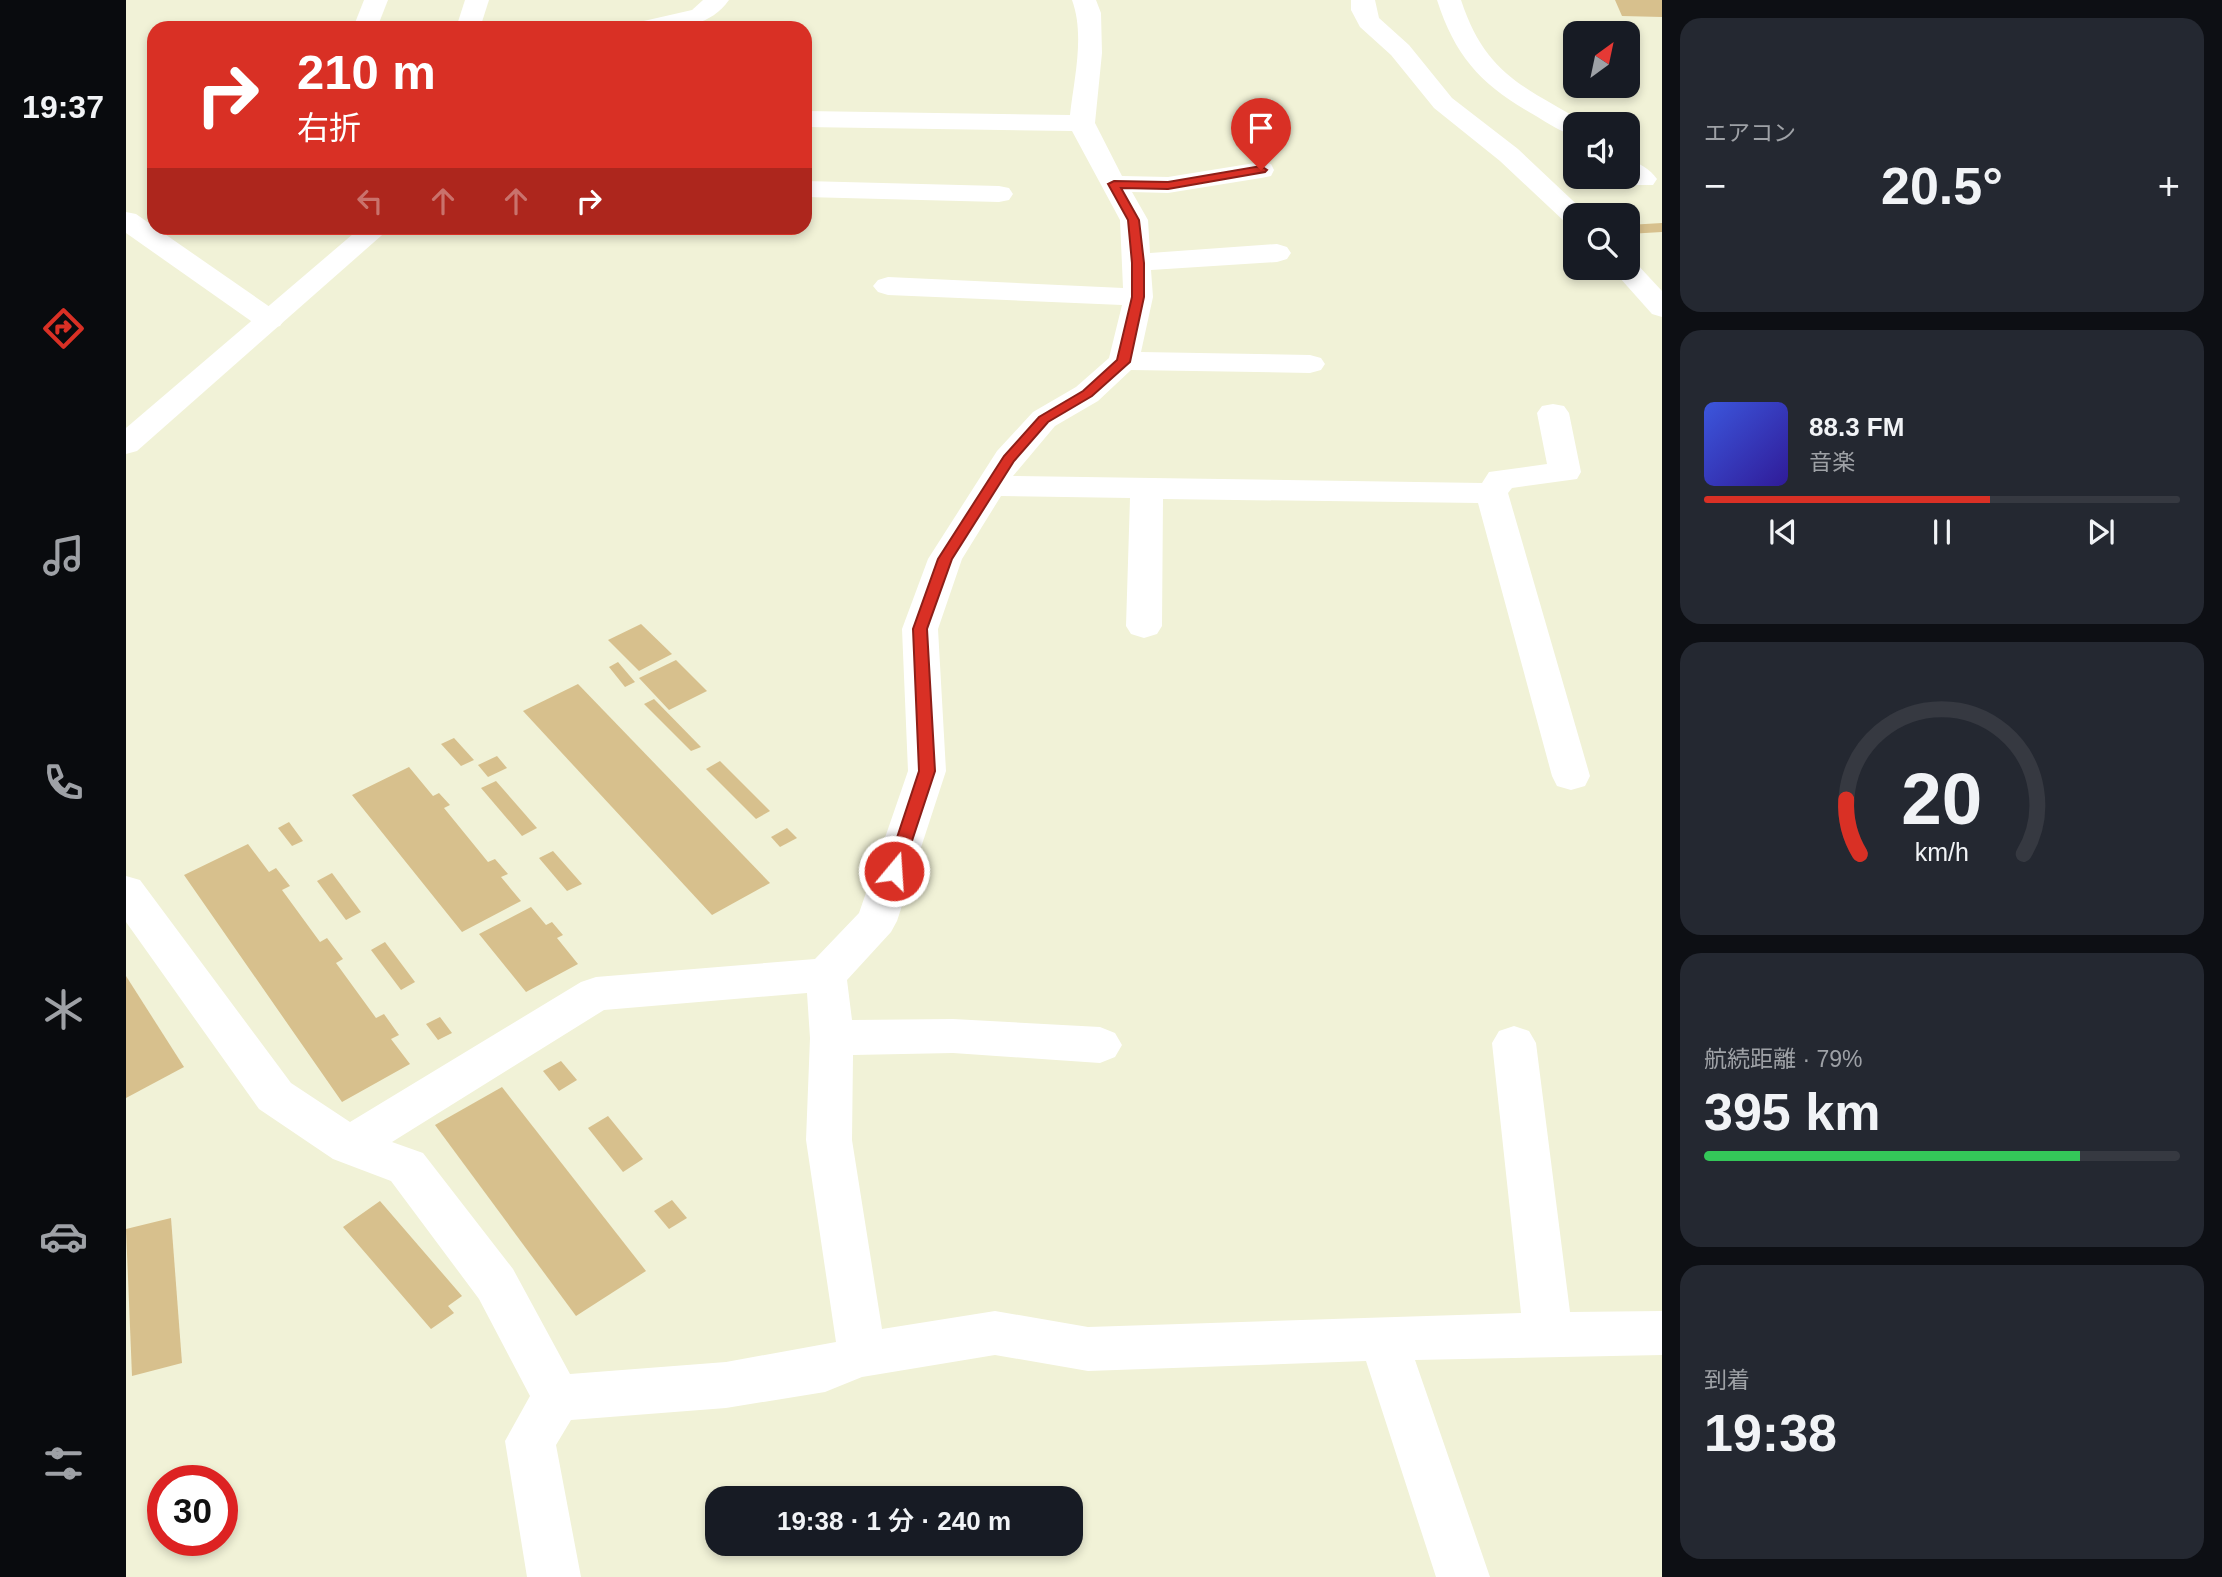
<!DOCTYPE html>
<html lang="ja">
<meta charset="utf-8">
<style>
:root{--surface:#171b24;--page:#242831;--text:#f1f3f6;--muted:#9ea1a6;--line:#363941;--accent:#d93025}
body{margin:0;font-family:Helvetica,"Noto Sans JP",sans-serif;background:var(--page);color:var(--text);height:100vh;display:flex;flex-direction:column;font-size:26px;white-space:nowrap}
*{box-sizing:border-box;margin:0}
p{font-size:23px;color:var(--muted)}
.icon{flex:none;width:38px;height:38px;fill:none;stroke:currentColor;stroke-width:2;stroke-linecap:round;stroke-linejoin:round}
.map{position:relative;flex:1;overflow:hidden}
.panel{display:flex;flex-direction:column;gap:18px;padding:18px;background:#0d0f14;width:560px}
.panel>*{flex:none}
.banner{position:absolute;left:21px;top:21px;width:665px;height:214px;border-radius:21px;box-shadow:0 4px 10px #0003;background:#d93025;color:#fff;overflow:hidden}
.needle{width:46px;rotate:33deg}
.controls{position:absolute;left:1437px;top:21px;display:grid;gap:14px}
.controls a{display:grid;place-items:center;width:77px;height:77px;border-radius:14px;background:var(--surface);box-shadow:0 4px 10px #0003;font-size:35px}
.speed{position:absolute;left:21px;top:1465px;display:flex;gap:14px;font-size:35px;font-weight:700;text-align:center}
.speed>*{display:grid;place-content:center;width:91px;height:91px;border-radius:50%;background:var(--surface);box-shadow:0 4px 10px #0003;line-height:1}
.speed .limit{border:10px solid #d22;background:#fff;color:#111}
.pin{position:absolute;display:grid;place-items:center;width:60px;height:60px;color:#fff;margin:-72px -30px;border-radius:50% 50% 50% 0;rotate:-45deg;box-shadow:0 0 7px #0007}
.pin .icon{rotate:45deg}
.me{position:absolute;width:77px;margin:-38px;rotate:18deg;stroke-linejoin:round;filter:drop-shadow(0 0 5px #0008)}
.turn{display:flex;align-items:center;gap:24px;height:147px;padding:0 35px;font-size:32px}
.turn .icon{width:91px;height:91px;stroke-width:2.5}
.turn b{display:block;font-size:49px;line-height:60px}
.lanes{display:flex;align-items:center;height:66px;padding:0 35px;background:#0003;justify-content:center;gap:35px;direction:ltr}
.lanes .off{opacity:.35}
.big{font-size:52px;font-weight:600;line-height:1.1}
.panel .widget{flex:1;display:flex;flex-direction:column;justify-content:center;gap:10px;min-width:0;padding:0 24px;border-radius:21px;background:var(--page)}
.panel .dial{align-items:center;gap:0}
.dial svg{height:182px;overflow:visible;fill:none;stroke:var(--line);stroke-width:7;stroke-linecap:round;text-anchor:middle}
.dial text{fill:var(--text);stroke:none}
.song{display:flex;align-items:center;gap:21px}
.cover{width:84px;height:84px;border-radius:10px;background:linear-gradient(135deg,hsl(230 70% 55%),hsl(250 70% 35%))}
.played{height:7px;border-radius:4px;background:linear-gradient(90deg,var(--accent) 60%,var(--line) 60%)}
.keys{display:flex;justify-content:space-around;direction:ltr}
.heat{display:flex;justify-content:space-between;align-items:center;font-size:38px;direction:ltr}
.charge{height:10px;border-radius:5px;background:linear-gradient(90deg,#34c759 79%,var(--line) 0)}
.trip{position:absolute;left:579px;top:1486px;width:378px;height:70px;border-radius:21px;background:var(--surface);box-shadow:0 4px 10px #0003;font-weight:600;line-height:70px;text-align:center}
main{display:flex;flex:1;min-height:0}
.tabs{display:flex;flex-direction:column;width:126px;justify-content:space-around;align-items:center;background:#090b0e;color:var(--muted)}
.tabs .icon{width:49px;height:49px}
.tabs .current{color:var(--accent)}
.tabs b{font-size:32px;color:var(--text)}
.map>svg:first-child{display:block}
.building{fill:#d7c08d}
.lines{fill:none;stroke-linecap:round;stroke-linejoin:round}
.street{fill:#fff;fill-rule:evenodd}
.secondary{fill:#fff;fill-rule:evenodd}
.route{fill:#d93025;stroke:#8d1f18;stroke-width:2}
</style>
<main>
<nav class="tabs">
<b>19:37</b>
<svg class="icon current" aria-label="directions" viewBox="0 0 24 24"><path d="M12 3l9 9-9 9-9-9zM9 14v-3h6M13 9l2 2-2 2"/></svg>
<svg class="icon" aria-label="music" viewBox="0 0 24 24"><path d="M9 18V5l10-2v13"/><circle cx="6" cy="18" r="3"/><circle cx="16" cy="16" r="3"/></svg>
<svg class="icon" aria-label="phone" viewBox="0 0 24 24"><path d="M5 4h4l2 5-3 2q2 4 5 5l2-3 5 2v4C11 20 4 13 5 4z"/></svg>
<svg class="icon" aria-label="climate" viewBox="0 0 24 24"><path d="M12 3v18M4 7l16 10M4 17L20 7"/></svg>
<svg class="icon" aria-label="car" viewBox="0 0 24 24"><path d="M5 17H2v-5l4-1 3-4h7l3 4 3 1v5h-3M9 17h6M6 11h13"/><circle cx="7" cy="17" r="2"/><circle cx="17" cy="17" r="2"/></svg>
<svg class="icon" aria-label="filters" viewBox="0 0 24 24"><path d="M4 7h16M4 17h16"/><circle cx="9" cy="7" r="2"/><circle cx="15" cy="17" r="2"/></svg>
</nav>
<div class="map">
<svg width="1536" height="1577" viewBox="0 0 1536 1577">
<rect width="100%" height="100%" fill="#f1f2d7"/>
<!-- building -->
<g class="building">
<polygon points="1489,0 1536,0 1536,17 1496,16"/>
<polygon points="1536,223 1536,232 1502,234 1502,225"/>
<polygon points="515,624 546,654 513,671 482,640"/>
<polygon points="550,660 581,691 543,710 513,678"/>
<polygon points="492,662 509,682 499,687 483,667"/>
<polygon points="452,684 644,883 586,915 397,711"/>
<polygon points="528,699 575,747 565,751 518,704"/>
<polygon points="328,738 348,760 335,766 315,744"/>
<polygon points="371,756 381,768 362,777 352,765"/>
<polygon points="594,761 644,811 630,819 580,769"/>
<polygon points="283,767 307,796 313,793 324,805 318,808 362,862 369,859 382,874 375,877 395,901 336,932 226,795"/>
<polygon points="370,781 411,828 396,836 355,788"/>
<polygon points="163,822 177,841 166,846 152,828"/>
<polygon points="661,828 671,838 654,847 645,837"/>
<polygon points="122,844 143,872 150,868 164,886 156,890 194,942 201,938 217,959 210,963 250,1018 258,1014 273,1035 265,1039 284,1064 216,1102 58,875"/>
<polygon points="427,851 456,884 441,891 413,858"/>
<polygon points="206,873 235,912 220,920 191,881"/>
<polygon points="405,907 420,925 426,922 437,935 431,938 452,964 400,992 353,934"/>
<polygon points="259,942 289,982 275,990 245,950"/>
<polygon points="0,976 58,1067 0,1098"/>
<polygon points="314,1017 326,1033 312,1040 300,1024"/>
<polygon points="435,1061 451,1080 433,1091 417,1071"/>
<polygon points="376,1087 520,1271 450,1316 309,1125"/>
<polygon points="482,1116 517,1159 497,1172 462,1128"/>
<polygon points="546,1200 561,1218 543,1229 528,1211"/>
<polygon points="254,1201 336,1296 322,1306 328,1313 305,1329 217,1227"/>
<polygon points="45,1218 56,1363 6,1376 0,1229"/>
</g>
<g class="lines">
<!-- street -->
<g class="street">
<polygon points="238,0 262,0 251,28 227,28"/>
<path d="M577,0H603C581,32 540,28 506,28L509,23L566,10Z"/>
<path d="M946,0H970L975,13L976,53L969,123L996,176L1042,177L1135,162L1145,164L1148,170L1145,176L1135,178L1042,193L1006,192L1022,220L1024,253L1151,244L1161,247L1165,253L1161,259L1151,262L1025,270L1027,297L1015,352L1184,355L1195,358L1199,364L1195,370L1184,373L1005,370L972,401L929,426L887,476L1356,483L1363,472L1421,464L1411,413L1416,406L1427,404L1438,406L1443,413L1455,472L1451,479L1386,488L1382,493L1464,776L1459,786L1445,790L1431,786L1426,776L1352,503L1037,499L1036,626L1031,634L1018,638L1005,634L1000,626L1004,498L875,496L836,559L812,629L820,771L771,921L765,932L721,980L726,1020L827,1019L974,1027L989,1033L996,1045L989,1057L974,1063L827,1053L727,1055L726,1140L756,1329L869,1311L962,1327L1395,1313L1366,1043L1373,1031L1388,1026L1403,1031L1410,1043L1444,1312L1536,1311V1355L1289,1360L1364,1577H1310L1240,1361L962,1371L869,1355L736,1377L699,1392L600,1408L445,1420L430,1445L455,1577H401L379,1441L404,1396L353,1299L265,1181L207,1159L133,1109L0,922V876L14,880L165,1083L224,1122L455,982L470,977L689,959L733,913L782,771L776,629L802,559L871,451L907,412L950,387L983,358L996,305L762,295L752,292L747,286L752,280L762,277L997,288L994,220L946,131L679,127V111L944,115C948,79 959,35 946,0ZM681,993L684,1038L680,1140L710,1342L600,1362L444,1374L387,1269L297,1153L266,1142L478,1010Z"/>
<polygon points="1225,0 1249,0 1253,18 1283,45 1326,98 1392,149 1462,215 1449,215 1449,224 1439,222 1374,161 1308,108 1265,55 1234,27 1225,10"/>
<path d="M1311,0H1335C1359,73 1396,86 1458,122L1449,124V136C1435,132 1423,124 1410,116C1357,86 1330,59 1311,0Z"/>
<path d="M1502,160C1514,163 1524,169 1531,179L1527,185H1507L1497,177H1502Z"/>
<polygon points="679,181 873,186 883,188 887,194 883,200 873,202 679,197"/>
<polygon points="0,212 10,214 154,314 158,320 154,326 143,329 132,326 0,233"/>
<polygon points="1502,260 1509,262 1536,291 1536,317 1526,314 1485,268 1502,268"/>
</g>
<!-- secondary -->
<g class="secondary">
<polygon points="339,0 363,0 354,28 330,28"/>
<polygon points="234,228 264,228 11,451 0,454 0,428"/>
</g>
</g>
<!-- route -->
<polygon class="route" points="1135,166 1141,170 1139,172 1042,189 995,188 1013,220 1018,263 1018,297 1004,362 966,396 922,422 888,461 826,559 801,629 809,771 776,871 774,875 762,875 760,871 793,771 787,629 812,559 878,456 913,417 957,391 991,360 1006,297 1006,263 1002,220 982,184 988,181 1042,182"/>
</svg>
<div class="controls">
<a><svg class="needle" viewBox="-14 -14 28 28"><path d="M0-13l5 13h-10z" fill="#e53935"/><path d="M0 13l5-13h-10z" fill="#9ea1a6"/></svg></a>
<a><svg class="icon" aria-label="sound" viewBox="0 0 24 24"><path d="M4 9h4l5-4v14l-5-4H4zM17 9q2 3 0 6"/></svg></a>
<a><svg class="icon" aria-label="search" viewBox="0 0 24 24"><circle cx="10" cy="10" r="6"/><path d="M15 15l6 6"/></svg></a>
</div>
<div class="speed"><div class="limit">30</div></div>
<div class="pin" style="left:1135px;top:170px;background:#d93025"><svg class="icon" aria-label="arrive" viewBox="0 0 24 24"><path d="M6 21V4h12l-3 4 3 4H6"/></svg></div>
<svg class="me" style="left:768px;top:871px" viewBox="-20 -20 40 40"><circle r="17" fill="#d93025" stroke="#fff" stroke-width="3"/><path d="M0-11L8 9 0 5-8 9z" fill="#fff"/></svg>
<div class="trip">19:38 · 1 分 · 240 m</div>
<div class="banner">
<div class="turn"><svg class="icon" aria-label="right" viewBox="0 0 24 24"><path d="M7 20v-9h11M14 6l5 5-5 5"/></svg><div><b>210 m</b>右折</div></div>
<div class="lanes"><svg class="icon off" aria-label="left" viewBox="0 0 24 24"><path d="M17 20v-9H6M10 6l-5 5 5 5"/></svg><svg class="icon off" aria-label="ahead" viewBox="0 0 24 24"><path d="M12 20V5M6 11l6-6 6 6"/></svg><svg class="icon off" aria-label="ahead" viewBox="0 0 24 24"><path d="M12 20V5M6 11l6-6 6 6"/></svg><svg class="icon" aria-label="right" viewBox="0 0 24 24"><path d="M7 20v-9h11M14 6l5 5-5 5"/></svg></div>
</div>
</div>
<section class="panel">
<div class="widget"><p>エアコン</p>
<div class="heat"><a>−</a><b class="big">20.5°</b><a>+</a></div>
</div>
<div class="widget">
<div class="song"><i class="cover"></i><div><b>88.3 FM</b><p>音楽</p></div></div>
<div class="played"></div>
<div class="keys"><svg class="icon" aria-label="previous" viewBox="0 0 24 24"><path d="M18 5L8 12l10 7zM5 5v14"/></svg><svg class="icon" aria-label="pause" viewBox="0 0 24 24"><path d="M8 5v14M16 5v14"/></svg><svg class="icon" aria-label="next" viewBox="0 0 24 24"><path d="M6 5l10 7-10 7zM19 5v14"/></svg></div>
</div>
<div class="widget dial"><svg viewBox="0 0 100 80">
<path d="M14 69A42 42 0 1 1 86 69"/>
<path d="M14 69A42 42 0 0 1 8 45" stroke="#d93025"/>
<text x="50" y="56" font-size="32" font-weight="700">20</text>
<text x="50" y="72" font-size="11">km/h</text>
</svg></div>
<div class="widget"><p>航続距離 · 79%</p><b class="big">395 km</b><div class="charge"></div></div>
<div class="widget"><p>到着</p><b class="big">19:38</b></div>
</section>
</main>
